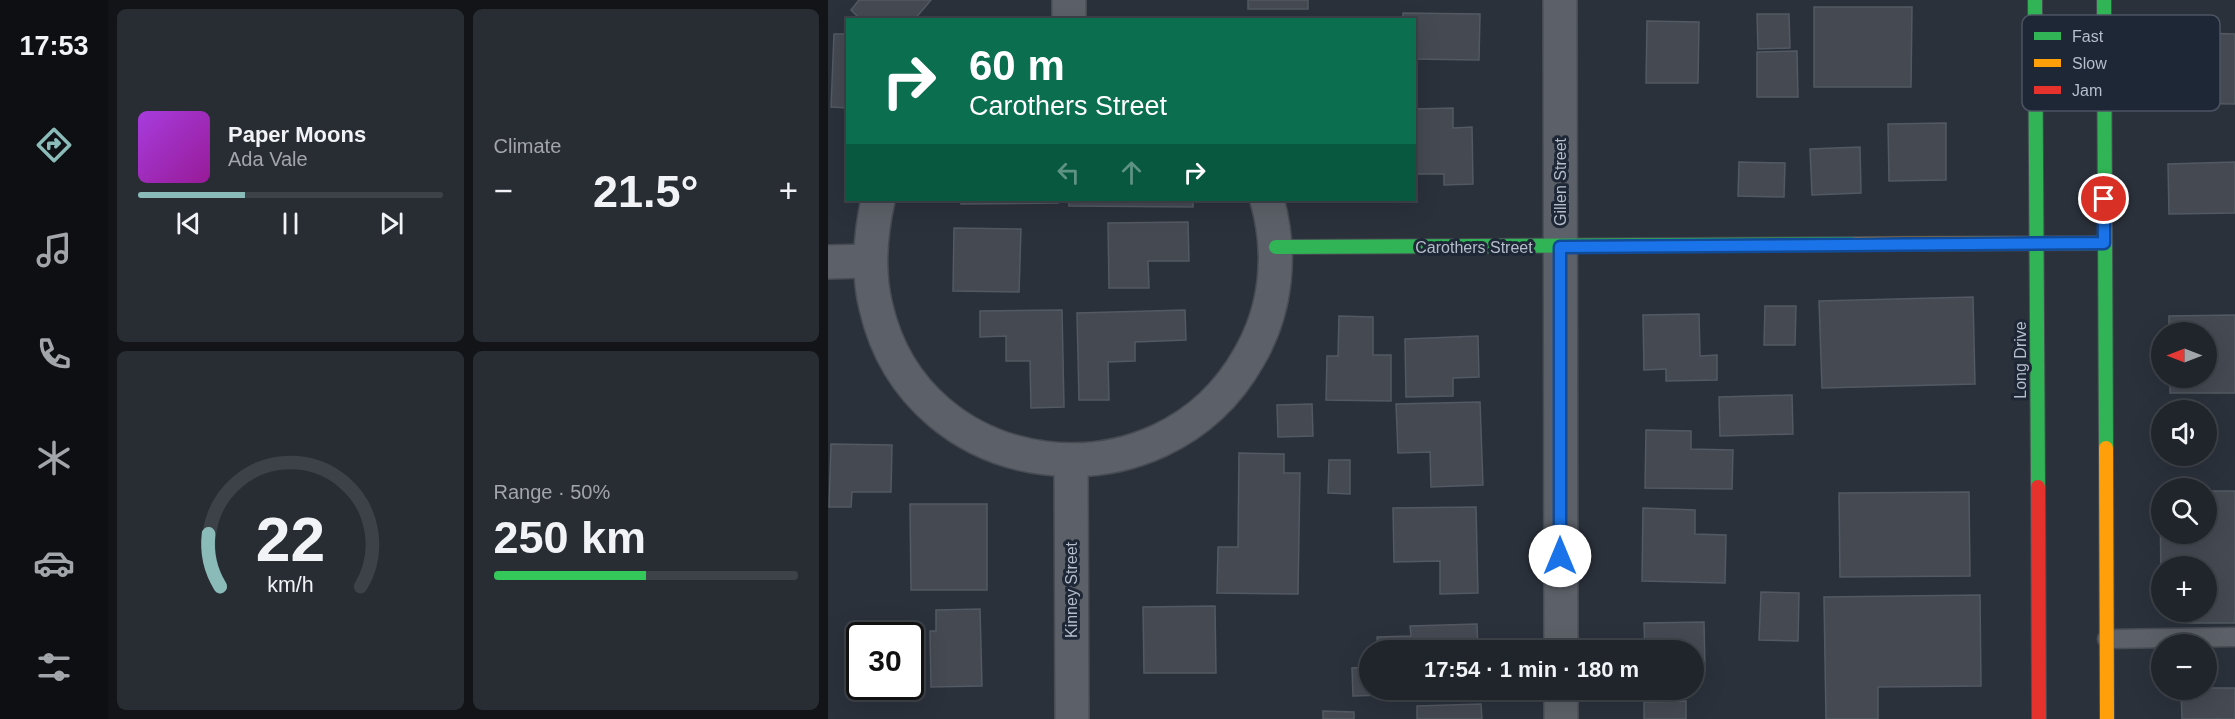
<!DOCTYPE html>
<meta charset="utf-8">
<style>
:root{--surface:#20252c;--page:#282d34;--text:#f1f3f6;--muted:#a2a5a9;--line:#3d4248;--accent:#8bbbb9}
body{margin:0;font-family:Arial,sans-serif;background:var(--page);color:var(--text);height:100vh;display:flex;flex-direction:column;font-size:22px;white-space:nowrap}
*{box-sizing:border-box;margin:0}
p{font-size:20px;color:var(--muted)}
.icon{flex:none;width:33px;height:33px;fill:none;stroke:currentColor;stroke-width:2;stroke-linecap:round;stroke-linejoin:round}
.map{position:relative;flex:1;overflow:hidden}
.side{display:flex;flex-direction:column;gap:9px;padding:9px;background:#121418;width:720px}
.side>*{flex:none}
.top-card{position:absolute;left:18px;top:18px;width:570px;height:183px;border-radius:0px;box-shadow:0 6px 24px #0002,0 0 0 2px var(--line);background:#0b6e4f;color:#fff;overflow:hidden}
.needle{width:39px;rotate:270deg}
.buttons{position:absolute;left:1323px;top:322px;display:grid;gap:12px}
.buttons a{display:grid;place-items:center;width:66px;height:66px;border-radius:50%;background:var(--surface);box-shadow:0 6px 24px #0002,0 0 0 2px var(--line);font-size:30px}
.speed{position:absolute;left:18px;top:622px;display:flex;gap:12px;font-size:30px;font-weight:700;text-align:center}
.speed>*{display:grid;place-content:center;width:78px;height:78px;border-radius:50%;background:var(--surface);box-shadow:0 6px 24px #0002,0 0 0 2px var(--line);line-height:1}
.speed .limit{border:3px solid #111;border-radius:9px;background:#fff;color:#111}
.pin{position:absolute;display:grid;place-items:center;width:51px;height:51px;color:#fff;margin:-26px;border:3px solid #fff;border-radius:50%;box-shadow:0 2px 6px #0007}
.me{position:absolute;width:66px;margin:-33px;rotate:0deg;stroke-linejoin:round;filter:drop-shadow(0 0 4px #0008)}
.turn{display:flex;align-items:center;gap:21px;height:126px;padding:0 24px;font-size:27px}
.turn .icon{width:78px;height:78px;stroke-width:2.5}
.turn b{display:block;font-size:42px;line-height:51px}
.lanes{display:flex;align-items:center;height:57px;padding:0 24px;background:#0003;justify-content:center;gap:30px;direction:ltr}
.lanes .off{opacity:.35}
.big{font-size:45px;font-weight:800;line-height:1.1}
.side .widget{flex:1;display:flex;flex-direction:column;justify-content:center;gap:9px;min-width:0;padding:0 21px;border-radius:9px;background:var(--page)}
.side .dial{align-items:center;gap:0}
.dial svg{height:156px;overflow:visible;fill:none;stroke:var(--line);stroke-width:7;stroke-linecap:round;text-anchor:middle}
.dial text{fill:var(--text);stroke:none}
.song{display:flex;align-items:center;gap:18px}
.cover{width:72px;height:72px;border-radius:9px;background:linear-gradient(135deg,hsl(280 70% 55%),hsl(300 70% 35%))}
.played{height:6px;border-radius:3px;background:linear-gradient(90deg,var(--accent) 35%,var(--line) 35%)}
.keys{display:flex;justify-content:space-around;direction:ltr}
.heat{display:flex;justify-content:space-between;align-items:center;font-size:33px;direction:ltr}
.charge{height:9px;border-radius:4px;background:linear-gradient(90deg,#34c759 50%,var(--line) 0)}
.side .tiles{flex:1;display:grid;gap:9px;grid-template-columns:repeat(2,1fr)}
.trip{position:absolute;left:531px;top:640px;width:345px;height:60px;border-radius:30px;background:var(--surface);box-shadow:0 6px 24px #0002,0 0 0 2px var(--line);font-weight:800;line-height:60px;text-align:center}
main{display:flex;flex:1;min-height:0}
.menu{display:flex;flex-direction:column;width:108px;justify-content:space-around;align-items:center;background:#0d0f12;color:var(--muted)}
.menu .icon{width:42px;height:42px}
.menu .current{color:var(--accent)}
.menu b{font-size:27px;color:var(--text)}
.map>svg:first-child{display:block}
.building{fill:#444952;stroke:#535962;stroke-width:1.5}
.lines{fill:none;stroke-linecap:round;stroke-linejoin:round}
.lane-casing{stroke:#474c53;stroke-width:21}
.street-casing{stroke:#474c53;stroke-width:36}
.fast-casing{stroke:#474c53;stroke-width:16}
.slow-casing{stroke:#474c53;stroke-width:16}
.jam-casing{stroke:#474c53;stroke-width:16}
.lane{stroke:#5c6068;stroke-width:18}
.street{stroke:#5c6068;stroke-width:33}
.fast{stroke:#30b455;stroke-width:14}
.slow{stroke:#ff9f0a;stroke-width:14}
.jam{stroke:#e5322d;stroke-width:14}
.route-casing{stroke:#114b97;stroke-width:15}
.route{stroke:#1a73e8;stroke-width:10}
.labels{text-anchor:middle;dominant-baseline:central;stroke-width:6;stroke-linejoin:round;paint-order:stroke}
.street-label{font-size:16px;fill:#b6bdcb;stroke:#1e2736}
.key{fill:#1e2736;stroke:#4c5463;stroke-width:1.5}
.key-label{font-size:16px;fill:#b6bdcb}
</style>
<main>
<nav class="menu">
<b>17:53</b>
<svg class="icon current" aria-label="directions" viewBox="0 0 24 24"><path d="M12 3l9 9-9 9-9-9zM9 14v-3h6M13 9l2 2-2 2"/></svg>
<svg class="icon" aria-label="music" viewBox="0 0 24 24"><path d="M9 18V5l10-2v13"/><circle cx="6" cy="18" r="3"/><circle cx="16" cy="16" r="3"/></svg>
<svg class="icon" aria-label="phone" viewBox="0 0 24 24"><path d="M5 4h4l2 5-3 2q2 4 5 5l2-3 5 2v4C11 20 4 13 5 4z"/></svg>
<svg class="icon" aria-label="climate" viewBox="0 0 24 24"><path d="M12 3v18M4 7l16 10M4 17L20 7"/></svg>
<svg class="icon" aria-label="car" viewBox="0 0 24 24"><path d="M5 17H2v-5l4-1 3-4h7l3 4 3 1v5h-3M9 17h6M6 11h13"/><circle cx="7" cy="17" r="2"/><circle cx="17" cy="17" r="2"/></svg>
<svg class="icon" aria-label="filters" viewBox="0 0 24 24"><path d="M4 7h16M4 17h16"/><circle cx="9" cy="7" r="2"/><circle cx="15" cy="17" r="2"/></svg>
</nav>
<section class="side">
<div class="tiles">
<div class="widget">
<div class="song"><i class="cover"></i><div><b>Paper Moons</b><p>Ada Vale</p></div></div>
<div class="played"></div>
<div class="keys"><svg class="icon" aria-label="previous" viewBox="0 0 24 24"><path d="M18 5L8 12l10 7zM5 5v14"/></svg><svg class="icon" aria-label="pause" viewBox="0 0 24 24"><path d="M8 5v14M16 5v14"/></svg><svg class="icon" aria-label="next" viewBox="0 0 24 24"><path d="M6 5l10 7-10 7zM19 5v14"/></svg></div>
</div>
<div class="widget"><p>Climate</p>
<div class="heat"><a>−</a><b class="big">21.5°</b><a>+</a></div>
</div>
<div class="widget dial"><svg viewBox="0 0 100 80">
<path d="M14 69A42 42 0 1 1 86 69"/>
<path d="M14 69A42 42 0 0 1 8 42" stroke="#8bbbb9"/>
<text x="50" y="56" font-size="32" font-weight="700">22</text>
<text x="50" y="72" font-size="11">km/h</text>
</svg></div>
<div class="widget"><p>Range · 50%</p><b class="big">250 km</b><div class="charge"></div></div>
</div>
</section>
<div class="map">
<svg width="1407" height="719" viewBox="0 0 1407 719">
<rect width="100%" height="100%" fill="#2b313b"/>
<!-- building -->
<g class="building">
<polygon points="31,0 103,0 86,20 33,20 23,10"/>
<rect x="420" y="0" width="60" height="9"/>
<polygon points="986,7 1084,7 1083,87 986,87"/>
<polygon points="575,13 652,14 651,60 586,59 586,20 575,20"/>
<polygon points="929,14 961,14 962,48 930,49"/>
<polygon points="819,21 871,22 870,83 818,83"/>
<polygon points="1341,32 1407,34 1407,104 1340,103"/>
<polygon points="6,34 20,34 20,108 3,107"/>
<polygon points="969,51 970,97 929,97 929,52"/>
<polygon points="625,108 625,128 644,127 645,184 616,185 616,174 586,174 586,109"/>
<polygon points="1118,123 1118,180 1061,181 1060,124"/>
<polygon points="1032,147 1033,193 984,195 982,149"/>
<polygon points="911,162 957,163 956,197 910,196"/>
<polygon points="1407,162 1407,213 1341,214 1340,164"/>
<polygon points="133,200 230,200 230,203 133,204"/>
<polygon points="241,200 365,200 365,207 241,206"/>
<polygon points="360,222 361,261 320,261 321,288 281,288 280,223"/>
<polygon points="126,228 193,229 191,292 125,291"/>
<polygon points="1145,297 1147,384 994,388 991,301"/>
<polygon points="937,306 968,306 967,345 936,345"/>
<polygon points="234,310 236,407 203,408 202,361 178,361 178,336 152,337 152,311"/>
<polygon points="357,310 358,340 307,342 307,361 280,362 281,400 251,400 249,313"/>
<polygon points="871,314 872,356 889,355 889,380 838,381 838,369 816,370 815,315"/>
<polygon points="1407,315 1407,393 1342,393 1342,378 1378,378 1378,333 1341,333 1341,316"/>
<polygon points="511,316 545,317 545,355 563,355 563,401 498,400 499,356 510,356"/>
<polygon points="650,336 651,377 625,378 625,396 578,397 577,339"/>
<polygon points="964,395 965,434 892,436 891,397"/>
<polygon points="652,402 655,485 603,487 602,452 570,453 568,404"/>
<polygon points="484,404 485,436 450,437 449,405"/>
<polygon points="818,430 863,431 863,449 905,450 904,489 817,488"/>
<polygon points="3,444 64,445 63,492 24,492 23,507 1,507"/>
<polygon points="411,453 456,454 456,473 472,473 470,594 389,593 390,547 410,547"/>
<polygon points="501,460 522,460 522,494 500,493"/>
<polygon points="1378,491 1407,491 1407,623 1360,623 1360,612 1378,612 1378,567 1334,567 1333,585 1332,492 1334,534 1378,534"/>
<polygon points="1141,492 1142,576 1012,577 1011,493"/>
<polygon points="82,504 159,504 159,590 83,590"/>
<polygon points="648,507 650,593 612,594 612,561 566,562 565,508"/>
<polygon points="815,508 867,510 867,534 898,535 897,583 814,581"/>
<polygon points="933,592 971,593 970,641 931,640"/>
<polygon points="1152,595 1153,686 1050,687 1050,719 998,719 996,597"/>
<polygon points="387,606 388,673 316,673 315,607"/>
<polygon points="152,609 154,686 103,687 102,631 108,631 108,610"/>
<polygon points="876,622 877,671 866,671 866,651 817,651 816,623"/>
<polygon points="649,624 650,651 550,651 549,637 583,636 582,626"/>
<polygon points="542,667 542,690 651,690 651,692 525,696 524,668"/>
<polygon points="1378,688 1407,688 1407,719 1354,719 1353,690"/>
<polygon points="858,701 858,719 816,719 816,702"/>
<polygon points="653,704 654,719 589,719 589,706"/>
<polygon points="495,711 526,712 526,719 495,719"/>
</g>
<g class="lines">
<defs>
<polyline id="lane" points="1279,639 1407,637"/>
<g id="street">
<polyline points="241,0 241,20"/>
<polyline points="732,0 733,651"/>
<path d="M50,200C42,236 39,271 48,307C89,486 333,514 421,357C449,309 454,253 439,200"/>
<polyline points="0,262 42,261"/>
<polyline points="243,462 244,719"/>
<polyline points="733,690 733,719"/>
</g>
<g id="fast">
<polyline points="1207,0 1210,487"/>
<polyline points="1276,0 1278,448"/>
<polyline points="448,247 1028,244"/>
</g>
<g id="slow">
<polyline points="1028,244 1276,243"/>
<polyline points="1278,448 1279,719"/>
</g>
<polyline id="jam" points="1210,487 1211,719"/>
</defs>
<!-- lane casing -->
<use href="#lane" class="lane-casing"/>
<!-- street casing -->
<use href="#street" class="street-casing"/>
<!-- fast casing -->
<use href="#fast" class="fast-casing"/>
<!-- slow casing -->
<use href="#slow" class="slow-casing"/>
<!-- jam casing -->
<use href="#jam" class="jam-casing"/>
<!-- lane -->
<use href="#lane" class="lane"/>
<!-- street -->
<use href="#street" class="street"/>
<!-- fast -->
<use href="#fast" class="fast"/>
<!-- slow -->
<use href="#slow" class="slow"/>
<!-- jam -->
<use href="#jam" class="jam"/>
</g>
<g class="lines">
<defs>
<polyline id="route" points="732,556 732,247 1276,243 1276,199"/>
</defs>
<!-- route casing -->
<use href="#route" class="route-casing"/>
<!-- route -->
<use href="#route" class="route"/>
</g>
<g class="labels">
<!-- street labels -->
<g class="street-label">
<text transform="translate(732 182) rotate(-90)">Gillen Street</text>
<text x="646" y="247">Carothers Street</text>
<text transform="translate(1192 360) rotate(-90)">Long Drive</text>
<text transform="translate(243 590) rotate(-90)">Kinney Street</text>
</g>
</g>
<!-- legend -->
<rect x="1194" y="15" width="198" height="96" rx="9" class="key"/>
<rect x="1206" y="32" width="27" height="8" fill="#30b455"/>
<rect x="1206" y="59" width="27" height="8" fill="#ff9f0a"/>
<rect x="1206" y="86" width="27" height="8" fill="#e5322d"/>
<g class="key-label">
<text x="1244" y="42">Fast</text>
<text x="1244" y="69">Slow</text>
<text x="1244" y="96">Jam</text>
</g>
</svg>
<div class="buttons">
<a><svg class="needle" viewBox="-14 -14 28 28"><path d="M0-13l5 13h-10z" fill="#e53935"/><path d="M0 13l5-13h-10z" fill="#a2a5a9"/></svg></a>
<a><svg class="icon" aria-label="sound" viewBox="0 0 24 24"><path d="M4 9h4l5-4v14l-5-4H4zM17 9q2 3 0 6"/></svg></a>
<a><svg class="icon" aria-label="search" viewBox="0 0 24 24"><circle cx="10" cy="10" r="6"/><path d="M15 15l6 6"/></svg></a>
<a>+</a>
<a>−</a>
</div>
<div class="speed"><div class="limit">30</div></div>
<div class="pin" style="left:1276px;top:199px;background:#d93025"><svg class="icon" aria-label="arrive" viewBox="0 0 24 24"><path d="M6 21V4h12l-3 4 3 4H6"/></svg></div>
<svg class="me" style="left:732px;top:556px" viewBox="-20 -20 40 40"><circle r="19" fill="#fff"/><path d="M0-13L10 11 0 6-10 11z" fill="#1a73e8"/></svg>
<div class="trip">17:54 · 1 min · 180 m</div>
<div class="top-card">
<div class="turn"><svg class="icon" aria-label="right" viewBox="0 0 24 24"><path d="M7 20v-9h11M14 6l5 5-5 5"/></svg><div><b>60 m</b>Carothers Street</div></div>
<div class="lanes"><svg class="icon off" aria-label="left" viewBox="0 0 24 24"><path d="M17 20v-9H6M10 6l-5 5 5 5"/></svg><svg class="icon off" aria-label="ahead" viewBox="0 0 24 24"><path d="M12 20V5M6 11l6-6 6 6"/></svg><svg class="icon" aria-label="right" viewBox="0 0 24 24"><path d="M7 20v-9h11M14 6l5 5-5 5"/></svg></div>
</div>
</div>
</main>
